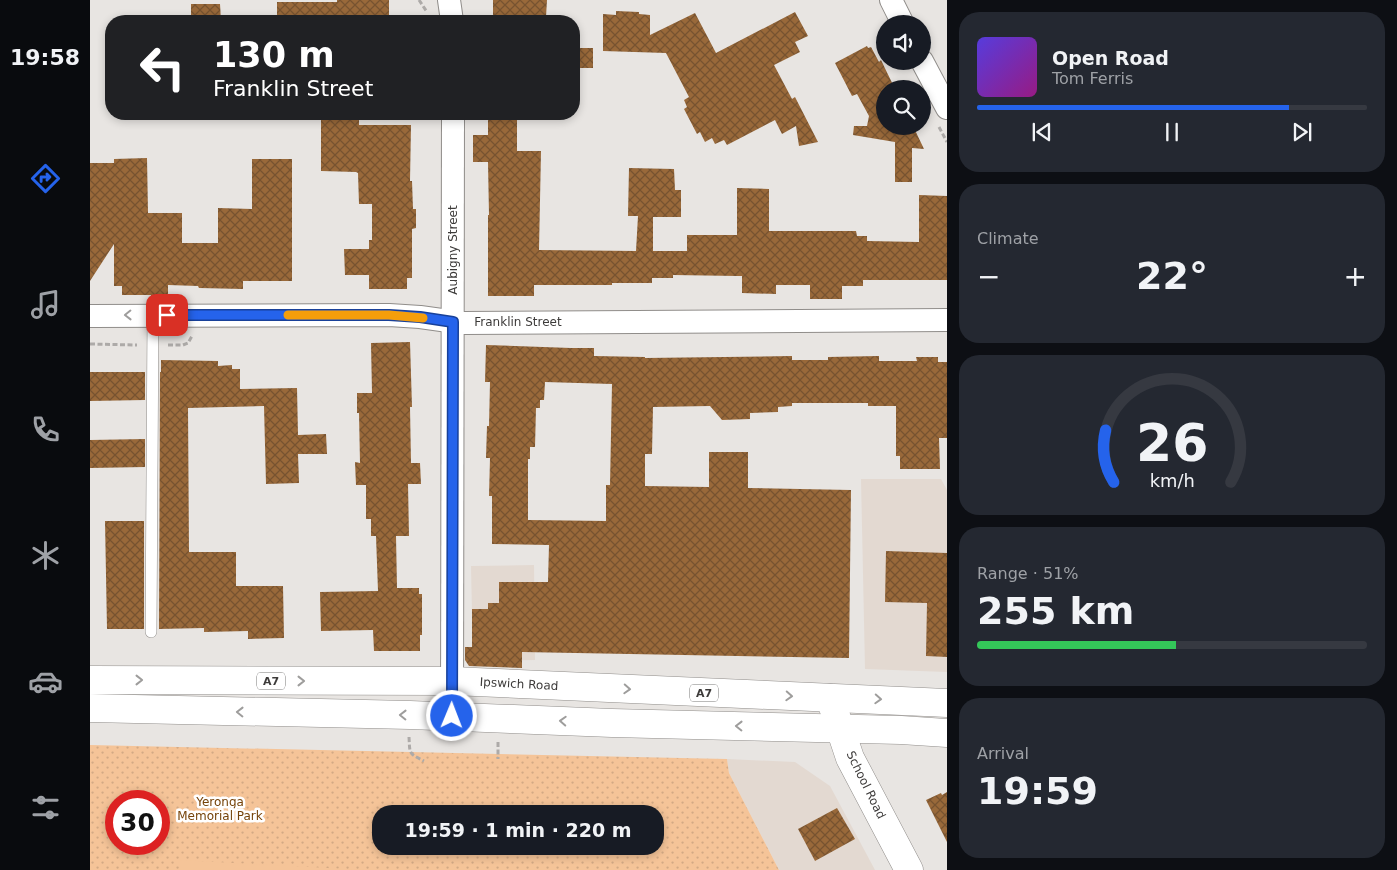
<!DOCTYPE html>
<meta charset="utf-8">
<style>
:root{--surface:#171b24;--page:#242831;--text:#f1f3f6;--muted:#9ea1a6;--line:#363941;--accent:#2563eb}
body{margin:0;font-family:"DejaVu Sans",sans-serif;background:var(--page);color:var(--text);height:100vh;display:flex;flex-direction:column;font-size:19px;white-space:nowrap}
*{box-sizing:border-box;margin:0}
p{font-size:16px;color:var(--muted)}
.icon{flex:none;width:28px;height:28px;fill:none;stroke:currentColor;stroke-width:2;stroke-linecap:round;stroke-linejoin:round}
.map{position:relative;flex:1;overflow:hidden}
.panel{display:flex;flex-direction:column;gap:12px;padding:12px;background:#0d0f14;width:450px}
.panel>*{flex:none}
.hud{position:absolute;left:15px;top:15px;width:475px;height:105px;border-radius:20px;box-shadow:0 2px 8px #0003;background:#202124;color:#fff;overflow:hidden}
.buttons{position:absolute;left:786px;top:15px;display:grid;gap:10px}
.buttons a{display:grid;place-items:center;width:55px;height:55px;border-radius:50%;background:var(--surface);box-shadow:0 2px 8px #0003;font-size:25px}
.speed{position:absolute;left:15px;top:790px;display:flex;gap:10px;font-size:25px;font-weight:700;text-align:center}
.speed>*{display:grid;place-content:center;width:65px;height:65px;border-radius:50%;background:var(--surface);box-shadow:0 2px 8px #0003;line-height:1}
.speed .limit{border:8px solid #d22;background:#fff;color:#111}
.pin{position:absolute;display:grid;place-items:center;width:42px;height:42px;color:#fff;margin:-21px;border-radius:10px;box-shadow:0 2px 8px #0006}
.me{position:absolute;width:55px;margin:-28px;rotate:1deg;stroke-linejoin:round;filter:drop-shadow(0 0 4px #0008)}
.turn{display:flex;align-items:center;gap:18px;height:105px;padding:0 25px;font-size:22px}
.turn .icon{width:65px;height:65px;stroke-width:2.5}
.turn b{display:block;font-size:35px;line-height:42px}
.big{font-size:38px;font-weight:800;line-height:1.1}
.panel .tile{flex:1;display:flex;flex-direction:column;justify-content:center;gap:8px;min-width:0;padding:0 18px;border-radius:20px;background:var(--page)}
.panel .dial{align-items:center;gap:0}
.dial svg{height:130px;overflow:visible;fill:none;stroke:var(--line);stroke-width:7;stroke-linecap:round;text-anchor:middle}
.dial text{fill:var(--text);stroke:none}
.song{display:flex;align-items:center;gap:15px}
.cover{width:60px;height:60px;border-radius:8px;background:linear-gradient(135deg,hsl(250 70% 55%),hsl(310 70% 35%))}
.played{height:5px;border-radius:2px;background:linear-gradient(90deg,var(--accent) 80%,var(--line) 80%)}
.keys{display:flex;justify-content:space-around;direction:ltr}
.heat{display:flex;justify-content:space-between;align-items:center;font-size:28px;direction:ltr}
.charge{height:8px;border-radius:4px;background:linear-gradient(90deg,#34c759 51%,var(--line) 0)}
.trip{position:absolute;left:282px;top:805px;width:292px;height:50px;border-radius:20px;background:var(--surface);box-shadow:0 2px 8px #0003;font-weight:800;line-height:50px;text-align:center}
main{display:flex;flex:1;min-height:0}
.tab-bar{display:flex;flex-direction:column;width:90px;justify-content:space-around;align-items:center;background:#090b0e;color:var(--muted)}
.tab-bar .icon{width:35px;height:35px}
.tab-bar .on{color:var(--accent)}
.tab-bar b{font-size:22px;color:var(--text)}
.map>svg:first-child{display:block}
.built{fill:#e3d9d1}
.grass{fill:url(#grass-dots);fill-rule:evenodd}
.garden{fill:#f5c498}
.building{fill:url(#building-cross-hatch);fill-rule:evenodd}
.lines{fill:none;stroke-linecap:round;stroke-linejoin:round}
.lane-casing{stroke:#908d8a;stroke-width:12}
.street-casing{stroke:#908d8a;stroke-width:24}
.secondary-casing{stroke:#908d8a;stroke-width:29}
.highway-casing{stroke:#908d8a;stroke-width:29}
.path{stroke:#adaaa8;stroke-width:3;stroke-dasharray:5 2.5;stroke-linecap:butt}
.lane{stroke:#fff;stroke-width:11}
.street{stroke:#fff;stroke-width:22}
.secondary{stroke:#fff;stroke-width:28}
.highway{stroke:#fff;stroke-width:28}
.oneway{stroke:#9e9d9c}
.route-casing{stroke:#184099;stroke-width:12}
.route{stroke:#2563eb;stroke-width:9}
.slow{stroke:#f59e0b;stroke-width:9}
.labels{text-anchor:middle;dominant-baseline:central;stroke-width:5;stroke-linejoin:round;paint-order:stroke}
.shield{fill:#fff;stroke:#777675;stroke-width:1}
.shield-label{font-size:11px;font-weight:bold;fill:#3d3b3a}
.street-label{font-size:12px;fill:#3d3b3a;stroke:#fff}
.park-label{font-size:12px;fill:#754309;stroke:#fff}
</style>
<main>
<nav class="tab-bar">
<b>19:58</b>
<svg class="icon on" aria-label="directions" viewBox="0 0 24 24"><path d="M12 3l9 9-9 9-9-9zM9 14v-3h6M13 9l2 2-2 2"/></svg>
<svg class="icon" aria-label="music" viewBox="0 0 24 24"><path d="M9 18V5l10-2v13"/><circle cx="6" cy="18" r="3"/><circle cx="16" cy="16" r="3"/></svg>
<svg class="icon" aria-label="phone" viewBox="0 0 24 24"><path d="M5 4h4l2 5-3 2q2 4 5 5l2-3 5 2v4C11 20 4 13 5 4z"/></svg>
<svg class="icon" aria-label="climate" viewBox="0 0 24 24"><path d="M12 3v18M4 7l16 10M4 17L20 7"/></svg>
<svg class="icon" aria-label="car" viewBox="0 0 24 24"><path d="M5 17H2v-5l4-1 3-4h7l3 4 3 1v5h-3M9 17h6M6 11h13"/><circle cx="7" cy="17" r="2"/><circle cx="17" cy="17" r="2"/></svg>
<svg class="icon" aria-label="filters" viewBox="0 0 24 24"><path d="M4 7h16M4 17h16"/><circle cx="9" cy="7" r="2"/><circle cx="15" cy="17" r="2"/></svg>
</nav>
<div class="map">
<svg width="857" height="870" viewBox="0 0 857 870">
<defs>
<pattern id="grass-dots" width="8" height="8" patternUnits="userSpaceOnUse" patternTransform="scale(1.25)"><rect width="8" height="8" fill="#f5c498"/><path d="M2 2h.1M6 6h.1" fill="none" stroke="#d3a984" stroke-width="1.8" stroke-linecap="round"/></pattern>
<pattern id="building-cross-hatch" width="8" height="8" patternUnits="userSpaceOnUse" patternTransform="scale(1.25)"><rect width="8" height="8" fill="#99693a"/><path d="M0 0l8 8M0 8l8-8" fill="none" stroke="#775330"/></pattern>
</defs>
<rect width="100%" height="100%" fill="#e8e5e2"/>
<!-- built -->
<g class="built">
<polygon points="771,479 851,479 857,490 857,672 775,669"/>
<polygon points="444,565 445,660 383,661 381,566"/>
<polygon points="637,759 705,762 740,786 785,870 689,870 639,773"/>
</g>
<!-- grass -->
<path class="grass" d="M0,745L637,759L639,773L689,870H0ZM26,801H69V844H26ZM291,814H566V846H291Z"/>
<!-- garden -->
<polygon class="garden" points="90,860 274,870 90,870"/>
<!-- building -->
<g class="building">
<polygon points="247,0 299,0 299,18 288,18 288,21 187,21 187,2 247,2"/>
<polygon points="403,0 457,0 456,17 443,17 443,21 403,21"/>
<polygon points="101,4 130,4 131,21 101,21"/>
<polygon points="526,11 549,12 549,14 560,15 560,35 605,13 626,53 705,12 718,36 705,42 710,52 684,65 702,99 705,97 728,142 709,146 706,126 692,134 685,120 637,145 634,140 625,144 622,138 615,142 610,132 607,134 594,109 597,107 594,100 599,97 576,53 513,51 513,14 526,15"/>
<polygon points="777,46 778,48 781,47 789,62 791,60 805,89 795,89 795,126 823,126 834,149 822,148 822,182 805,182 805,142 763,135 764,126 777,126 779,116 767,94 762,96 745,63"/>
<rect x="484" y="48" width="19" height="20"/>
<polygon points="402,114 427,114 427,151 451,151 449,250 546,251 548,216 538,216 539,168 584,169 585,190 591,190 591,217 563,217 563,251 597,251 597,235 647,235 647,188 679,189 679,231 766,231 767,236 777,236 777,241 829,242 829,195 857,196 857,280 773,280 773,286 752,286 752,299 720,299 720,285 686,285 686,294 652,293 652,276 647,276 583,275 583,278 562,278 562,283 522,283 522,285 444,285 444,296 398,296 398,215 399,215 398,162 383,162 383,135 398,135 398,116 402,116"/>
<polygon points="231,117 269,117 269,125 321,125 320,181 322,181 323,209 326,209 326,228 322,229 322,278 317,278 317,289 279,289 279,275 255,275 254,249 279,249 279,240 282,240 282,204 269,204 268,173 266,172 231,171"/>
<polygon points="57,158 58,213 92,213 92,243 128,243 128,208 162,209 162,159 202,159 202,281 153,281 153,289 109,288 108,286 78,285 78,298 61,298 61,295 32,295 32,286 24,286 24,244 0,281 0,163 24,163 24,159"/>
<polygon points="320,342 322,407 320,407 321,463 330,463 331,484 318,484 319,536 306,536 307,588 329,588 329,594 332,594 332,635 330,635 330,651 284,651 283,630 231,631 230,592 288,591 286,536 281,536 281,519 276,519 276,485 266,485 265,462 270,463 269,413 267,413 267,393 282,393 281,343"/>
<path d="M396,345L481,348H504V356L555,357V358L702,356V360H738V357L789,356V361H827L826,357H848V362H857V438H849L850,469H810V456H806V406H778V403H702V406L688,407V412L660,413V419L632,420L620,406L563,407L562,454H555V486L619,487V452H658V488L761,490L759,658L432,652V668L379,666L375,660V647H382V609H398V603H409V582H458L459,545L402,544V496H399L400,458H396L397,426H399L400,382H395ZM455,382L522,384L520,485H516V521L438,520V459H440V447H445L446,408H450V400H454Z"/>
<polygon points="71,360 128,361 128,366 142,365 142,369 150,369 150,389 207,388 208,435 236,434 237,454 208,454 209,483 176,484 174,406 98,408 99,552 146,552 146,586 193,586 194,638 158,639 158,631 114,632 114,628 69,629 70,372 71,372"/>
<polygon points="0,372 55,372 55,400 0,401"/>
<polygon points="55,439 55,467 0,468 0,440"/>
<polygon points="15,521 54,521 54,629 17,629"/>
<polygon points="796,551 857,553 857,657 836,656 837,603 795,602"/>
<polygon points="857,792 857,842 836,800 851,793 852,795"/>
<polygon points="747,808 765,839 725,861 708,829"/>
</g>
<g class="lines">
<defs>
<polyline id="lane" points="61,632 63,315"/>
<g id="street">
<polyline points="359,0 362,21"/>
<polyline points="801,0 813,24"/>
<polyline points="832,61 857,108"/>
<polyline points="0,316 299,315 330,317 373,323 857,320"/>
<polyline points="362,716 363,114"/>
</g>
<polyline id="secondary" points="740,698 760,758 819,870"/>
<g id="highway">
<polyline points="0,680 362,681 857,703"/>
<polyline points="0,708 320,715 522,723 811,730 857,733"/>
</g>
</defs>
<!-- lane casing -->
<use href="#lane" class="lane-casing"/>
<!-- street casing -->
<use href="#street" class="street-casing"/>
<!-- secondary casing -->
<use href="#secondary" class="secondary-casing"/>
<!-- highway casing -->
<use href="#highway" class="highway-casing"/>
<!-- path -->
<g class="path">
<polyline points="329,0 337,12"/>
<polyline points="849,127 857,142"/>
<polyline points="0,344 47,345"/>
<polyline points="78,345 93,345 98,343 102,336"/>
<path d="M319,737C320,754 318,753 334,761"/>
<polyline points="408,742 408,759"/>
</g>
<!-- lane -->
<use href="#lane" class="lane"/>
<!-- street -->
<use href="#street" class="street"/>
<!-- secondary -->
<use href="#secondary" class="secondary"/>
<!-- highway -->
<use href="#highway" class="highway"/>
</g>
<!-- one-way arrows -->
<defs><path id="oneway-chevron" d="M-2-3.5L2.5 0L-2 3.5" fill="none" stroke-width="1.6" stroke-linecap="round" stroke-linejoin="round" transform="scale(1.25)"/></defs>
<g class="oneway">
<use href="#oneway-chevron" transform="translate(38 315) rotate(179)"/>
<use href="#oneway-chevron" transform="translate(49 680)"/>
<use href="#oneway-chevron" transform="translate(211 681)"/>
<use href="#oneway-chevron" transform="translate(537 689) rotate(3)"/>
<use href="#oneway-chevron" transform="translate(699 696) rotate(3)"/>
<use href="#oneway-chevron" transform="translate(788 699) rotate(3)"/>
<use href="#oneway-chevron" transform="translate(150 712) rotate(-179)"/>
<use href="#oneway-chevron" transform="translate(313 715) rotate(-179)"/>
<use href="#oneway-chevron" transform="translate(473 721) rotate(-177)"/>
<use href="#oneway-chevron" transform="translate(649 726) rotate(-179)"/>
</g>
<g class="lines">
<defs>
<polyline id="route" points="77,315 299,315 330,317 363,322 362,716"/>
</defs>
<!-- route casing -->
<use href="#route" class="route-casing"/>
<!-- route -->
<use href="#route" class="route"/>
<!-- slow -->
<polyline class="slow" points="198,315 299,315 333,318"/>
</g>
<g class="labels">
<!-- shield labels -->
<g class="shield">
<rect x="167" y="672.5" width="28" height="17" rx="4"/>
<rect x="600" y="684.5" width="28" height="17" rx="4"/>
</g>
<g class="shield-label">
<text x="181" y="681">A7</text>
<text x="614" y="693">A7</text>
</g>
<!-- street labels -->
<g class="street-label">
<text transform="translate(363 250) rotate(-90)">Aubigny Street</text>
<text x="428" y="322">Franklin Street</text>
<text transform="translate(429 684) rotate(3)">Ipswich Road</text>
<text transform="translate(776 785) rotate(64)">School Road</text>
</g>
<!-- park labels -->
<g class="park-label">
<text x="130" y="802">Yeronga<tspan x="130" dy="14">Memorial Park</tspan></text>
</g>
</g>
</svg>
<div class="buttons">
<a><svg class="icon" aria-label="sound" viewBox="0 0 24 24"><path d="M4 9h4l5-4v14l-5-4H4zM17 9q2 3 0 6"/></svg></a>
<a><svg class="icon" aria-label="search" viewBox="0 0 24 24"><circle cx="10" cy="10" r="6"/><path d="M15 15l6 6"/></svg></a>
</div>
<div class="speed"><div class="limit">30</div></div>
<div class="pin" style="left:77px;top:315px;background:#d93025"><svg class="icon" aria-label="arrive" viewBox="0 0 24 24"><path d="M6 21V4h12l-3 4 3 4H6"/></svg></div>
<svg class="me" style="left:362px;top:716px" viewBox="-20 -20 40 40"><circle r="17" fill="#2563eb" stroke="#fff" stroke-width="3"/><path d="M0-11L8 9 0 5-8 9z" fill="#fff"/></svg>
<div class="trip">19:59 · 1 min · 220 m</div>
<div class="hud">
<div class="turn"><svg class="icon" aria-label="left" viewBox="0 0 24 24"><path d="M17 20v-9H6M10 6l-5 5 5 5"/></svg><div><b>130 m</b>Franklin Street</div></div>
</div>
</div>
<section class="panel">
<div class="tile">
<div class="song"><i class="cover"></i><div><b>Open Road</b><p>Tom Ferris</p></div></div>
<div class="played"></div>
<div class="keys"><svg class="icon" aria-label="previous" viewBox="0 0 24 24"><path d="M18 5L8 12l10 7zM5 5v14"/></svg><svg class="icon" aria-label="pause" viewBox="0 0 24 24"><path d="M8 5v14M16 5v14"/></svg><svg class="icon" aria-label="next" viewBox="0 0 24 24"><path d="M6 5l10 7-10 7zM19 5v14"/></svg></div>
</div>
<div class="tile"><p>Climate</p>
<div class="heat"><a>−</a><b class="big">22°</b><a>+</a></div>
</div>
<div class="tile dial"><svg viewBox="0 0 100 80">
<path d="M14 69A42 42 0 1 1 86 69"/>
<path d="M14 69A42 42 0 0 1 9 37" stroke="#2563eb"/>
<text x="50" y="56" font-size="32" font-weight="700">26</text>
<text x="50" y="72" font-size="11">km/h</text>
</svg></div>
<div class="tile"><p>Range · 51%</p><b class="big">255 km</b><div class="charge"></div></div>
<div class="tile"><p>Arrival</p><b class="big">19:59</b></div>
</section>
</main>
